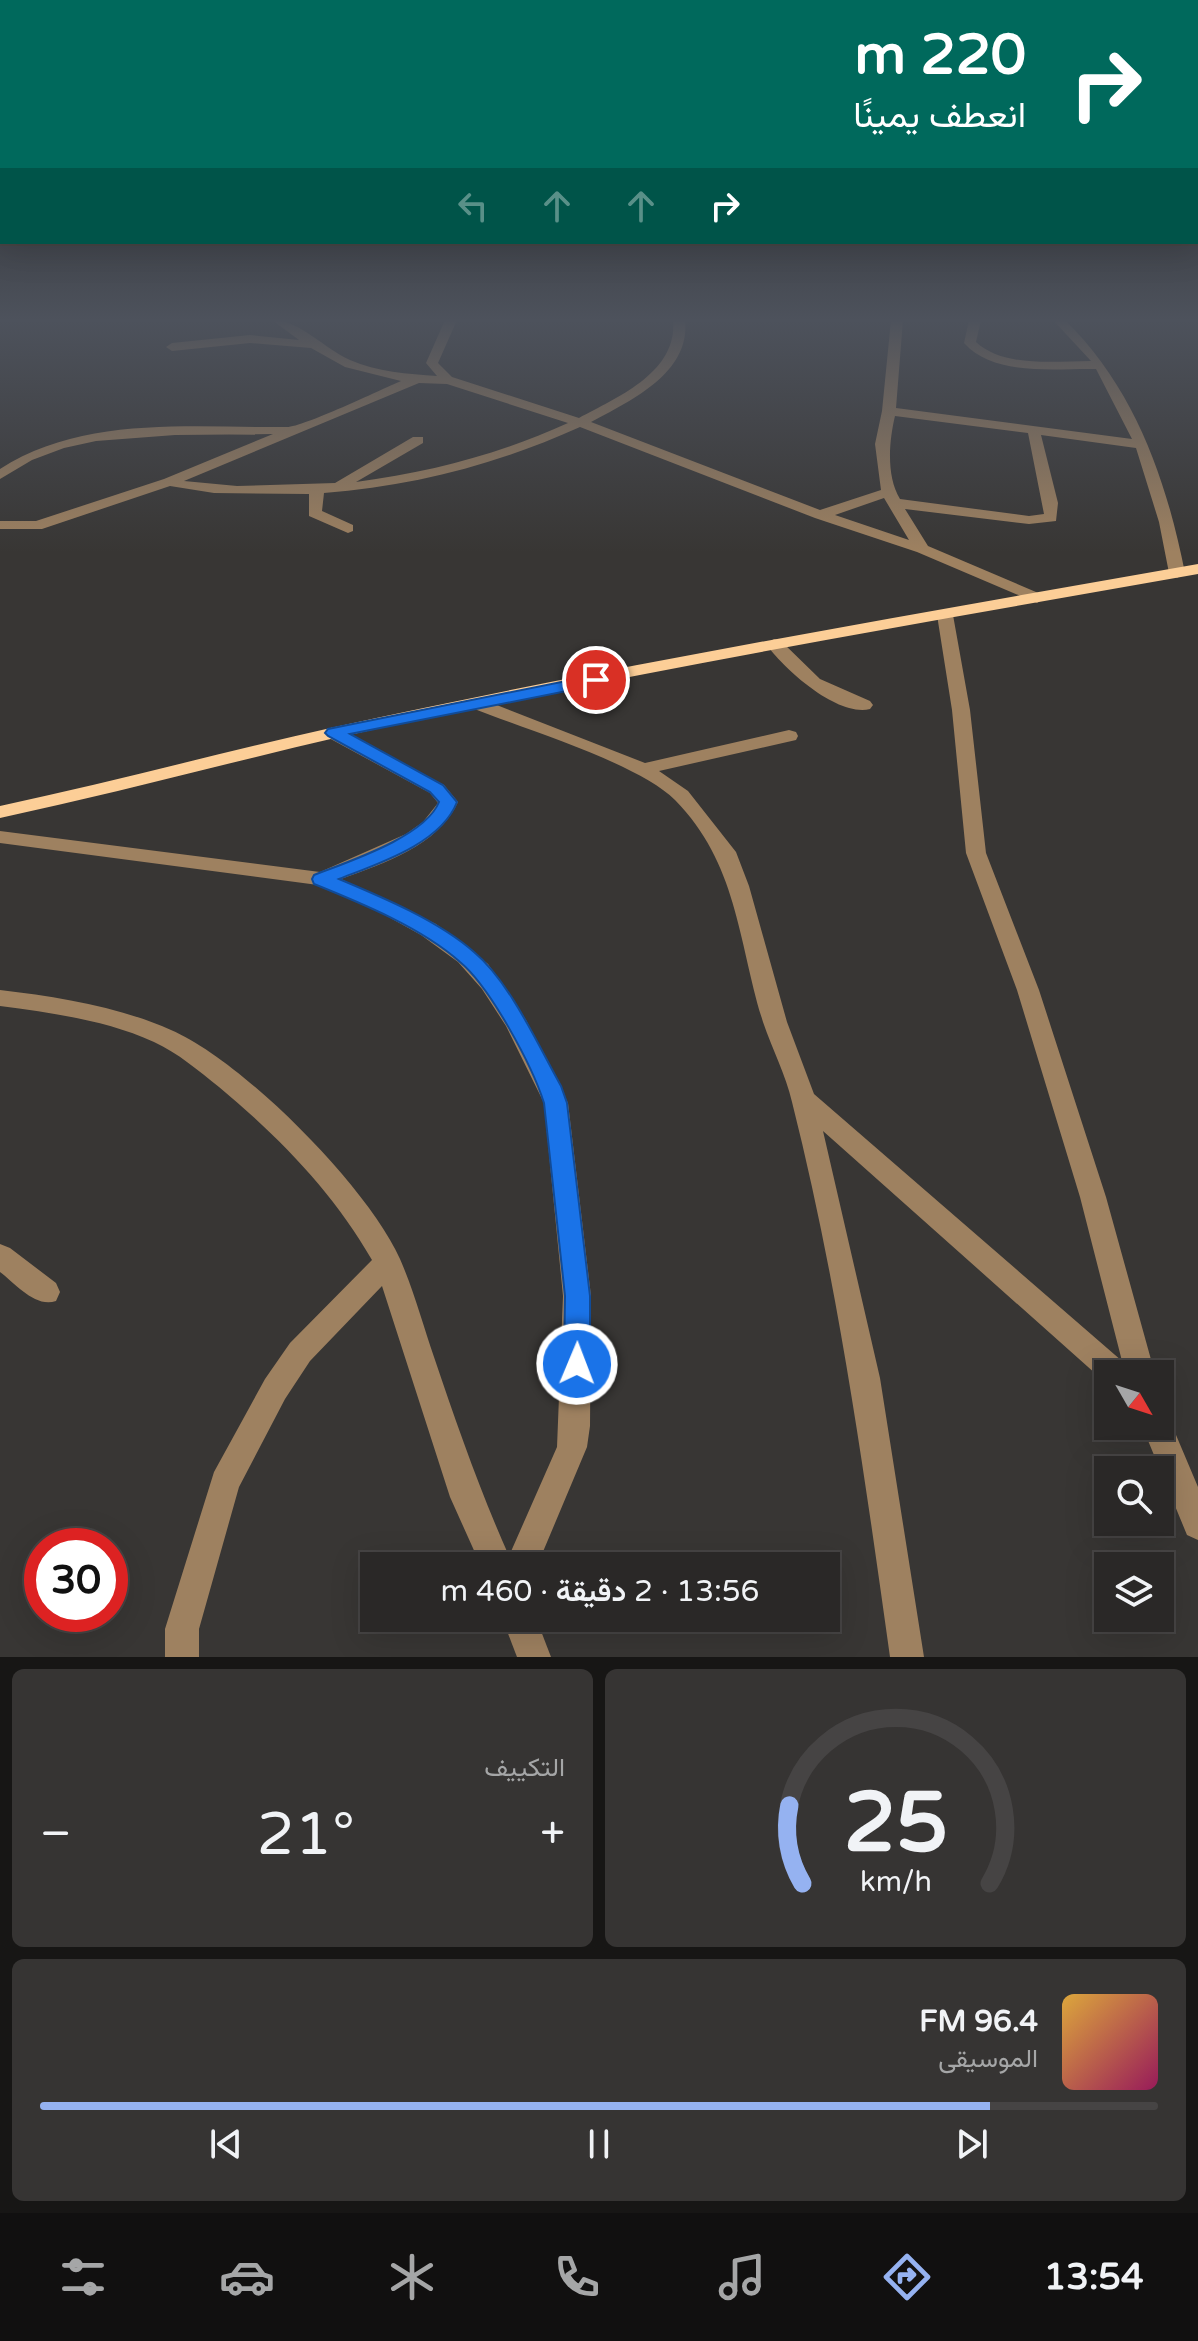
<!DOCTYPE html>
<html lang="ar">
<meta charset="utf-8">
<style>
:root{--surface:#2a2827;--page:#363433;--text:#f1f3f6;--muted:#a5a6a7;--line:#464444;--accent:#95b2f1}
body{margin:0;font-family:"Varela Round",Vazirmatn,sans-serif;background:var(--page);color:var(--text);direction:rtl;height:100vh;display:flex;flex-direction:column;font-size:30px;white-space:nowrap}
*{box-sizing:border-box;margin:0}
p{font-size:26px;color:var(--muted)}
.icon{flex:none;width:44px;height:44px;fill:none;stroke:currentColor;stroke-width:2;stroke-linecap:round;stroke-linejoin:round}
.map{position:relative;height:1657px;overflow:hidden;direction:ltr}
.drawer{display:flex;flex-direction:column;gap:12px;padding:12px;background:#171615;flex:1}
.drawer>*{flex:none}
.hud{position:absolute;left:0px;top:0px;width:1198px;height:244px;box-shadow:0 8px 32px #0002,0 0 0 2px var(--line);direction:rtl;background:#00695c;color:#fff;overflow:hidden}
.needle{width:52px;rotate:129deg}
.fabs{position:absolute;left:1094px;top:1360px;display:grid;gap:16px}
.fabs a{display:grid;place-items:center;width:80px;height:80px;border-radius:0px;background:var(--surface);box-shadow:0 8px 32px #0002,0 0 0 2px var(--line);font-size:40px}
.speed{position:absolute;left:24px;top:1528px;display:flex;gap:16px;font-size:40px;font-weight:700;text-align:center}
.speed>*{display:grid;place-content:center;width:104px;height:104px;border-radius:50%;background:var(--surface);box-shadow:0 8px 32px #0002,0 0 0 2px var(--line);line-height:1}
.speed .limit{border:12px solid #d22;background:#fff;color:#111}
.pin{position:absolute;display:grid;place-items:center;width:68px;height:68px;color:#fff;margin:-34px;border:4px solid #fff;border-radius:50%;box-shadow:0 2px 8px #0007}
.me{position:absolute;width:88px;margin:-44px;rotate:1deg;stroke-linejoin:round;filter:drop-shadow(0 0 6px #0008)}
.turn{display:flex;align-items:center;gap:28px;height:168px;padding:0 40px;font-size:36px}
.turn .icon{width:104px;height:104px;stroke-width:2.5}
.turn b{display:block;font-size:56px;line-height:68px}
.lanes{display:flex;align-items:center;height:76px;padding:0 40px;background:#0003;justify-content:center;gap:40px;direction:ltr}
.lanes .off{opacity:.35}
.big{font-size:60px;font-weight:600;line-height:1.1}
.drawer .widget{flex:1;display:flex;flex-direction:column;justify-content:center;gap:12px;min-width:0;padding:0 28px;border-radius:12px;background:var(--page)}
.drawer .dial{align-items:center;gap:0}
.dial svg{height:208px;overflow:visible;fill:none;stroke:var(--line);stroke-width:7;stroke-linecap:round;text-anchor:middle}
.dial text{fill:var(--text);stroke:none}
.song{display:flex;align-items:center;gap:24px}
.cover{width:96px;height:96px;border-radius:12px;background:linear-gradient(135deg,hsl(40 70% 55%),hsl(330 70% 35%))}
.played{height:8px;border-radius:4px;background:linear-gradient(90deg,var(--accent) 85%,var(--line) 85%)}
.keys{display:flex;justify-content:space-around;direction:ltr}
.heat{display:flex;justify-content:space-between;align-items:center;font-size:44px;direction:ltr}
.drawer .tiles{flex:1;display:grid;gap:12px;grid-template-columns:1fr 1fr}
.widget:last-child{grid-column:span 2}
.trip{position:absolute;left:360px;top:1552px;width:480px;height:80px;border-radius:0px;background:var(--surface);box-shadow:0 8px 32px #0002,0 0 0 2px var(--line);font-weight:600;line-height:80px;text-align:center;direction:rtl}
.tab-bar{display:flex;height:128px;justify-content:space-around;align-items:center;background:#111010;color:var(--muted)}
.tab-bar .icon{width:56px;height:56px}
.tab-bar .active{color:var(--accent)}
.tab-bar b{font-size:36px;color:var(--text)}
.map>svg:first-child{display:block}
.lines{fill:none;stroke-linecap:round;stroke-linejoin:round}
.minor{fill:#9e8160;fill-rule:evenodd}
.major{fill:#fcce97;fill-rule:evenodd}
.route{fill:#1a73e8;stroke:#114b97;stroke-width:2}
</style>
<div class="map">
<svg width="1198" height="1657" viewBox="0 0 1198 1657">
<rect width="100%" height="100%" fill="#383634"/>
<g class="lines">
<!-- minor -->
<g class="minor">
<path d="M272,320C298,319 325,349 350,360C377,372 408,374 437,376L426,363L445,320H457L438,363L452,377L579,418C618,397 678,372 673,320H685C691,373 630,401 591,422L820,510L881,490L875,444L882,411L891,320H903L896,408L1132,439L1096,369C1056,368 994,377 964,343L969,320H981L976,342C1004,368 1055,361 1091,361L1053,320H1065C1135,389 1166,478 1185,573L1177,578L1169,573L1159,522L1136,448L1041,435L1058,503L1056,521L1029,524L905,509L928,546L1043,595L1045,598L1037,603L917,552L815,518L580,427C498,464 414,486 324,493L322,511L353,525V531L348,533L309,516V494L214,493L170,486L42,529H0V521H36L164,479L273,434L175,435L96,441L64,448L32,460L0,479V469C84,415 192,428 287,427C303,427 380,390 401,381L345,367L311,348L250,343L172,351L166,347L172,343L250,335L299,340ZM419,383L447,384L568,423C500,454 431,472 356,482L423,443V437H413L335,483L237,486L184,481ZM895,416L1028,433L1044,514L1029,516L900,499C886,476 889,441 895,416ZM884,498L909,540L835,515Z"/>
<path d="M945,610L953,615L970,710L986,853L1039,990L1106,1197L1155,1374H1108V1384L1106,1383L823,1131L880,1378L924,1657H890C864,1471 838,1284 792,1102C786,1075 772,1049 763,1022C738,941 738,864 675,800C638,763 524,729 472,708L469,704L472,700H484L645,763L789,730L796,732L798,736L796,740L659,771L688,791L736,852L749,886L787,1022L814,1094L1122,1361L1080,1197L1017,990L966,853L952,710L937,615Z"/>
<path d="M774,639L780,640L820,679L870,701L873,705L870,709C837,717 784,669 766,644Z"/>
<path d="M334,727L444,785L458,802C438,846 384,863 341,879L436,924L488,964L526,1020L568,1103L591,1296L590,1426L587,1447L537,1566H481L450,1497L382,1286L310,1361L285,1399L239,1487L199,1629V1657H165V1629L214,1472L265,1379L290,1343L372,1260C333,1192 279,1137 219,1087C199,1071 178,1053 154,1042C106,1020 52,1013 0,1006V990C58,997 117,1006 171,1030C243,1061 368,1187 400,1259C414,1291 423,1325 434,1357C457,1425 480,1491 509,1556L557,1447L563,1296L544,1103L506,1026L482,989L458,962L421,935L376,910L318,885L0,843V831L320,872L406,834L423,822L438,803L430,793L327,737L325,733L327,729Z"/>
<path d="M0,1244L10,1248L56,1283L60,1292L56,1301C35,1308 16,1284 0,1272Z"/>
<polygon points="1160,1413 1168,1416 1198,1487 1198,1540 1187,1535 1142,1426 1160,1426"/>
<polygon points="502,1618 536,1618 551,1657 517,1657"/>
</g>
<!-- major -->
<path class="major" d="M1198,564V574C910,625 621,674 335,738C223,764 112,794 0,818V806C112,782 223,752 335,727C621,664 910,615 1198,564Z"/>
</g>
<!-- sky -->
<linearGradient id="sky" x2="0" y2="1"><stop stop-color="#1f1e1d"/><stop offset="0.58" stop-color="#4d525c"/><stop offset="1" stop-color="#4d525c" stop-opacity="0"/></linearGradient>
<rect width="1198" height="552" fill="url(#sky)"/>
<!-- route -->
<path class="route" d="M596,675L602,677V684L350,734L443,785L457,802C441,844 377,864 339,879C382,897 439,921 474,952C510,982 538,1045 561,1086L567,1103L590,1296V1364L586,1373L577,1376L568,1373L564,1364L565,1296L544,1103C532,1065 490,987 460,962C422,928 361,903 314,884L312,879L314,875C347,862 425,837 439,802L430,792L328,736L325,733L328,729Z"/>
</svg>
<div class="fabs">
<a><svg class="needle" viewBox="-14 -14 28 28"><path d="M0-13l5 13h-10z" fill="#e53935"/><path d="M0 13l5-13h-10z" fill="#a5a6a7"/></svg></a>
<a><svg class="icon" aria-label="search" viewBox="0 0 24 24"><circle cx="10" cy="10" r="6"/><path d="M15 15l6 6"/></svg></a>
<a><svg class="icon" aria-label="layers" viewBox="0 0 24 24"><path d="M12 4l9 5-9 5-9-5zM3 14l9 5 9-5"/></svg></a>
</div>
<div class="speed"><div class="limit">30</div></div>
<div class="pin" style="left:596px;top:680px;background:#d93025"><svg class="icon" aria-label="arrive" viewBox="0 0 24 24"><path d="M6 21V4h12l-3 4 3 4H6"/></svg></div>
<svg class="me" style="left:577px;top:1364px" viewBox="-20 -20 40 40"><circle r="17" fill="#1a73e8" stroke="#fff" stroke-width="3"/><path d="M0-11L8 9 0 5-8 9z" fill="#fff"/></svg>
<div class="trip">13:56 · 2 دقيقة · 460 m</div>
<div class="hud">
<div class="turn"><svg class="icon" aria-label="right" viewBox="0 0 24 24"><path d="M7 20v-9h11M14 6l5 5-5 5"/></svg><div><b>220 m</b>انعطف يمينًا</div></div>
<div class="lanes"><svg class="icon off" aria-label="left" viewBox="0 0 24 24"><path d="M17 20v-9H6M10 6l-5 5 5 5"/></svg><svg class="icon off" aria-label="ahead" viewBox="0 0 24 24"><path d="M12 20V5M6 11l6-6 6 6"/></svg><svg class="icon off" aria-label="ahead" viewBox="0 0 24 24"><path d="M12 20V5M6 11l6-6 6 6"/></svg><svg class="icon" aria-label="right" viewBox="0 0 24 24"><path d="M7 20v-9h11M14 6l5 5-5 5"/></svg></div>
</div>
</div>
<section class="drawer">
<div class="tiles">
<div class="widget dial"><svg viewBox="0 0 100 80">
<path d="M14 69A42 42 0 1 1 86 69"/>
<path d="M14 69A42 42 0 0 1 9 39" stroke="#95b2f1"/>
<text x="50" y="56" font-size="32" font-weight="700">25</text>
<text x="50" y="72" font-size="11">km/h</text>
</svg></div>
<div class="widget"><p>التكييف</p>
<div class="heat"><a>−</a><b class="big">21°</b><a>+</a></div>
</div>
<div class="widget">
<div class="song"><i class="cover"></i><div><b>96.4 FM</b><p>الموسيقى</p></div></div>
<div class="played"></div>
<div class="keys"><svg class="icon" aria-label="previous" viewBox="0 0 24 24"><path d="M18 5L8 12l10 7zM5 5v14"/></svg><svg class="icon" aria-label="pause" viewBox="0 0 24 24"><path d="M8 5v14M16 5v14"/></svg><svg class="icon" aria-label="next" viewBox="0 0 24 24"><path d="M6 5l10 7-10 7zM19 5v14"/></svg></div>
</div>
</div>
</section>
<nav class="tab-bar">
<b>13:54</b>
<svg class="icon active" aria-label="directions" viewBox="0 0 24 24"><path d="M12 3l9 9-9 9-9-9zM9 14v-3h6M13 9l2 2-2 2"/></svg>
<svg class="icon" aria-label="music" viewBox="0 0 24 24"><path d="M9 18V5l10-2v13"/><circle cx="6" cy="18" r="3"/><circle cx="16" cy="16" r="3"/></svg>
<svg class="icon" aria-label="phone" viewBox="0 0 24 24"><path d="M5 4h4l2 5-3 2q2 4 5 5l2-3 5 2v4C11 20 4 13 5 4z"/></svg>
<svg class="icon" aria-label="climate" viewBox="0 0 24 24"><path d="M12 3v18M4 7l16 10M4 17L20 7"/></svg>
<svg class="icon" aria-label="car" viewBox="0 0 24 24"><path d="M5 17H2v-5l4-1 3-4h7l3 4 3 1v5h-3M9 17h6M6 11h13"/><circle cx="7" cy="17" r="2"/><circle cx="17" cy="17" r="2"/></svg>
<svg class="icon" aria-label="filters" viewBox="0 0 24 24"><path d="M4 7h16M4 17h16"/><circle cx="9" cy="7" r="2"/><circle cx="15" cy="17" r="2"/></svg>
</nav>
